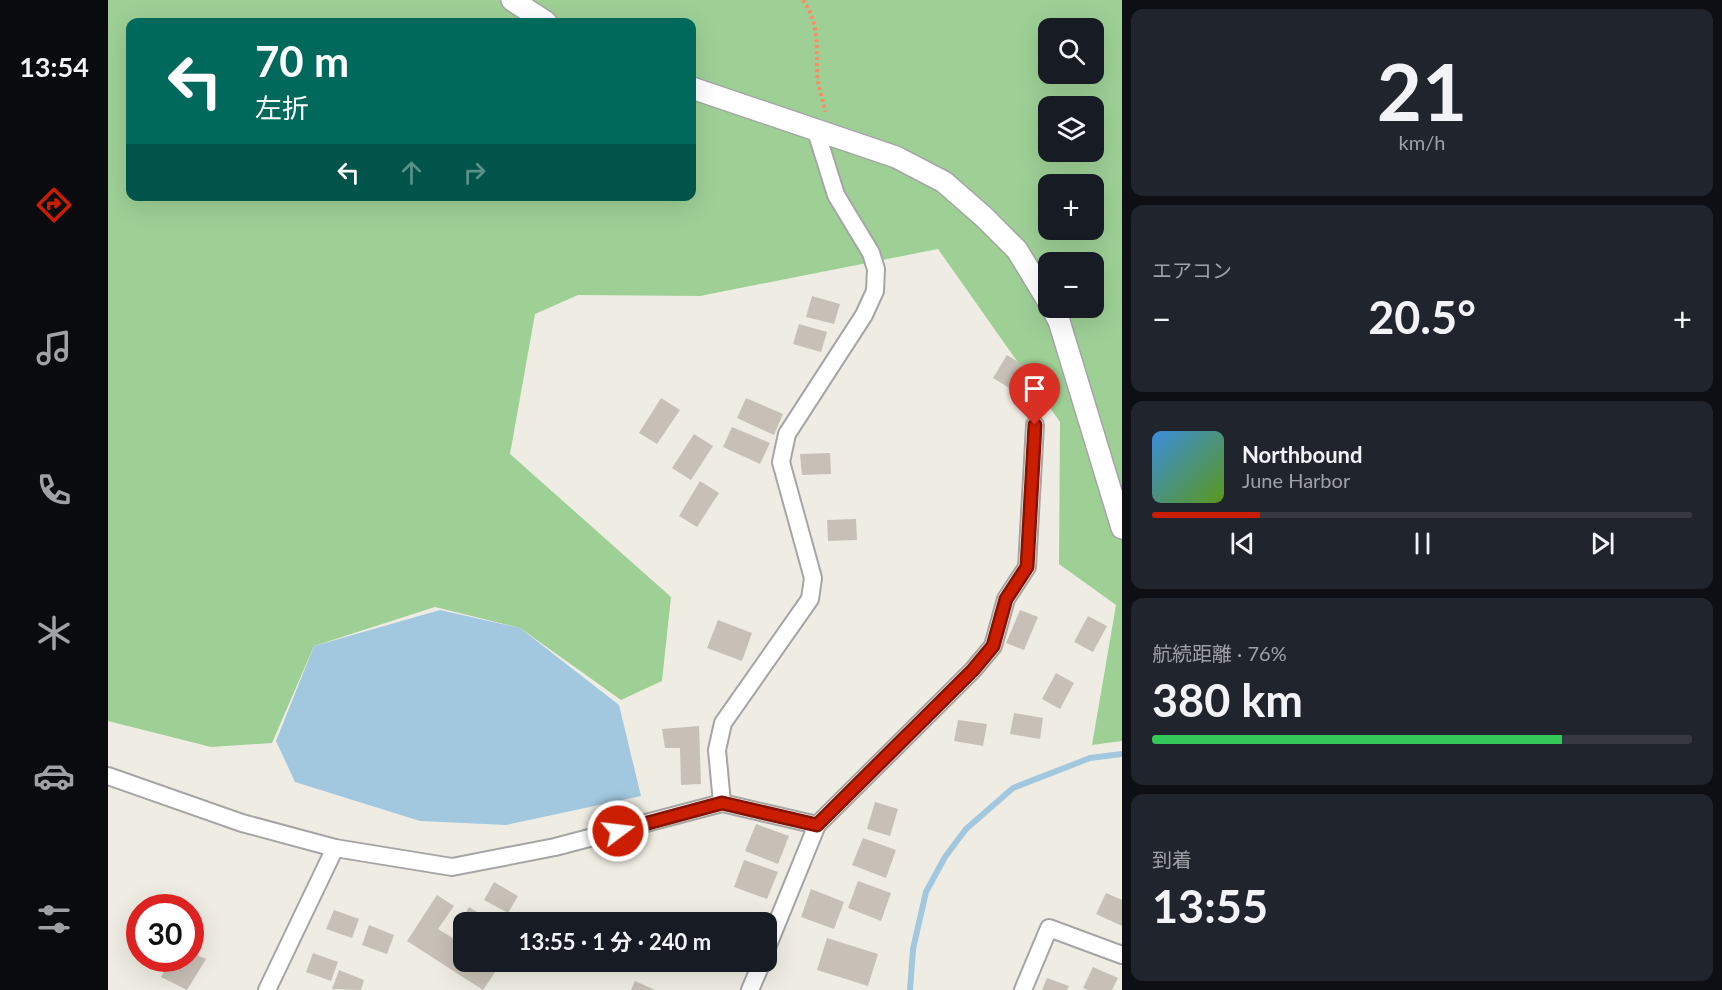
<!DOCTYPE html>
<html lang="ja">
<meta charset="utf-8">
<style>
:root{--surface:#171b24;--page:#20242c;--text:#f1f3f6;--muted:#9ea1a6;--line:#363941;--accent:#cb1e00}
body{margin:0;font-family:Lato,"Noto Sans JP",sans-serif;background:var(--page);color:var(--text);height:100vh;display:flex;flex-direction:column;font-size:22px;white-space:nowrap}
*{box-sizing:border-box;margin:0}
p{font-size:20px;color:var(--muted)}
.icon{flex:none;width:33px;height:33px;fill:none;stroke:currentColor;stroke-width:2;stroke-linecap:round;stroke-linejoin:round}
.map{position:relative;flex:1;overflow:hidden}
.side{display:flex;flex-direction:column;gap:9px;padding:9px;background:#0d0f14;width:600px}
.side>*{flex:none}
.hud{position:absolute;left:18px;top:18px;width:570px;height:183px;border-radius:12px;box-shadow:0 6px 24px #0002;background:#00695c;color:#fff;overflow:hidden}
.fabs{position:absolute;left:930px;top:18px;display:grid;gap:12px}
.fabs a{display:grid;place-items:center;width:66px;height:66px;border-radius:12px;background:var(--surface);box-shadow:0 6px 24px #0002;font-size:30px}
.speed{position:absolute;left:18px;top:894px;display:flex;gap:12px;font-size:30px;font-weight:700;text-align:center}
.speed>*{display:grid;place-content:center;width:78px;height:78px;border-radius:50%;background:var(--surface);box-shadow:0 6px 24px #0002;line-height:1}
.speed .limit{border:9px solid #d22;background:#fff;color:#111}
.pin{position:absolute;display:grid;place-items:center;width:51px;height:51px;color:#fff;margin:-62px -26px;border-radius:50% 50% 50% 0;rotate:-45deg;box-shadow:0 0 6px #0007}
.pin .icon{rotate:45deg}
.me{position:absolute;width:66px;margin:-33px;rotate:75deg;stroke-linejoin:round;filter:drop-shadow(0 0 4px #0008)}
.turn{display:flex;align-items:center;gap:21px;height:126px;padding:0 30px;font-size:27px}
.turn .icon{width:78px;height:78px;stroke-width:2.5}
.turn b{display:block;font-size:42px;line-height:51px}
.lanes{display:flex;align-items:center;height:57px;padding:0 30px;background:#0003;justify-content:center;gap:30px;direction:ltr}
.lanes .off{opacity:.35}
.big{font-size:45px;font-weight:700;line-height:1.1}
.side .card{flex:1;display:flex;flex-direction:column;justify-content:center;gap:9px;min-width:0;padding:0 21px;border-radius:12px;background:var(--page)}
.side .dial{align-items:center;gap:0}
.dial b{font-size:78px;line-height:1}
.song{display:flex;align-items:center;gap:18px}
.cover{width:72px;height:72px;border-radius:9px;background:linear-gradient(135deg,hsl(210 70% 55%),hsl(90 70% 35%))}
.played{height:6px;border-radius:3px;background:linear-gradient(90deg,var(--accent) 20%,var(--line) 20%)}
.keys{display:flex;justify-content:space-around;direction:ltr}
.heat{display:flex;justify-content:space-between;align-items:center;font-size:33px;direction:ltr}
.charge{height:9px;border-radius:4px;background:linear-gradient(90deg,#34c759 76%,var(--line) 0)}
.trip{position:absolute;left:345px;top:912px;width:324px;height:60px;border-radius:12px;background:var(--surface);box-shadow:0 6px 24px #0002;font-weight:700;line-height:60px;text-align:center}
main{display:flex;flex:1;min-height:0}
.dock{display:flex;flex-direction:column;width:108px;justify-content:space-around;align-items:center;background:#090b0e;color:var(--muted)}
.dock .icon{width:42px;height:42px}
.dock .selected{color:var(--accent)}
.dock b{font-size:27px;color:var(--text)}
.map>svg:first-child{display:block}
.forest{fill:#9ed096;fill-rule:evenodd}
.water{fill:#a1c8df}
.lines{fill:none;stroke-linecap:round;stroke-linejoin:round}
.stream{stroke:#a1c8df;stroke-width:6}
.building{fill:#c7c0b6}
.minor-casing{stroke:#a5a5a5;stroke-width:20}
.tertiary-casing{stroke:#a5a5a5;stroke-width:24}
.path{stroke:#ff8b64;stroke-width:4;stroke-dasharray:3 3;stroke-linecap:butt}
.minor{stroke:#fff;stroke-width:16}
.tertiary{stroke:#fff;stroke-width:21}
.route-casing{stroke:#841400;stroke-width:15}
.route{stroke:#cb1e00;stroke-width:10}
</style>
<main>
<nav class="dock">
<b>13:54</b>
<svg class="icon selected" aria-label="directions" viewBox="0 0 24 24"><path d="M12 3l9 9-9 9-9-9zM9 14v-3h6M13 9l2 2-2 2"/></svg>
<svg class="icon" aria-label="music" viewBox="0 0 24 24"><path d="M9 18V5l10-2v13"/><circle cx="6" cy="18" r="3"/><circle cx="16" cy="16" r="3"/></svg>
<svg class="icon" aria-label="phone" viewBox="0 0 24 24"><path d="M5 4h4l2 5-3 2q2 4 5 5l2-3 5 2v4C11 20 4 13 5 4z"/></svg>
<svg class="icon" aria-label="climate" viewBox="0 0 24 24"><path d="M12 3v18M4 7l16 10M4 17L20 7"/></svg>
<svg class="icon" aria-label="car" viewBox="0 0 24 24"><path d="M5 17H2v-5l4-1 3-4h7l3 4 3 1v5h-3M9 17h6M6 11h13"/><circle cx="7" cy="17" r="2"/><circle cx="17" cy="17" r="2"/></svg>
<svg class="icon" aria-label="filters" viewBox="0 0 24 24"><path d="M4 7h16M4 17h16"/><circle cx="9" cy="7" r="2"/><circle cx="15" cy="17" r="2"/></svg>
</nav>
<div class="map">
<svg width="1014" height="990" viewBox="0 0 1014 990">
<rect width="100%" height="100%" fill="#efede3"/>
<!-- forest -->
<path class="forest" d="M0,0H1014V741L984,745L1008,605L951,564L952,422L830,249L592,296L470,295L427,314L402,454L563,597L554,681L513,700L412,628L327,607L206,646L164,743L103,747L0,721ZM22,22H584V196H22ZM940,28H986V74H940ZM940,106H986V152H940ZM940,184H986V230H940ZM940,262H986V308H940Z"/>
<!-- water -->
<polygon class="water" points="332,610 412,628 511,705 533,796 398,825 312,821 187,782 168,741 206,646"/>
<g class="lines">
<!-- stream -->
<polyline class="stream" points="802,990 805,949 818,892 837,857 858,829 905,788 982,758 1014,754"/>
</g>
<!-- building -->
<g class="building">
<polygon points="704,296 732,304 726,324 698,317"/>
<polygon points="691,324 719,332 713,352 685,344"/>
<polygon points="899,355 917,366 903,389 885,378"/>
<polygon points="553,398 572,410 549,444 531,433"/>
<polygon points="638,398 675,414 666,435 629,418"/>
<polygon points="624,427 662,443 652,464 615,447"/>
<polygon points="586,434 605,446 583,480 564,468"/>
<polygon points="722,453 723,474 694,475 692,454"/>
<polygon points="592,481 611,493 589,527 571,516"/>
<polygon points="748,519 749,540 720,541 719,520"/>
<polygon points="912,610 930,617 916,650 898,643"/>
<polygon points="980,616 999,626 985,652 966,642"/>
<polygon points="610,620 644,633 634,661 599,648"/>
<polygon points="948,673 966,683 952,709 934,699"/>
<polygon points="906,713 935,718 932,739 902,734"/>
<polygon points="850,720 879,724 875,746 846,741"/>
<polygon points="591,726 593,784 573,785 572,748 557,748 554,729"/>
<polygon points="767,802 790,809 782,836 759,829"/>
<polygon points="648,824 681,836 670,864 637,851"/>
<polygon points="755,838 788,850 778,878 744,865"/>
<polygon points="636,860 670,872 659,899 626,887"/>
<polygon points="750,881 783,893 773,921 740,908"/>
<polygon points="386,882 410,896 400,913 376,900"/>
<polygon points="703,889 736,902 726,929 693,917"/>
<polygon points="998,893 1014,900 1014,926 988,914"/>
<polygon points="329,895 346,906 330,929 356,945 356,962 380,962 390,968 375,990 299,941"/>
<polygon points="361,907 385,922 356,922 356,931 349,927"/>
<polygon points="226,910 251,919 244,938 218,929"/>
<polygon points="261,925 286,935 279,954 254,945"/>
<polygon points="719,938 770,954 760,986 709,970"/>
<polygon points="82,952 98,959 79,990 53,977 63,958 82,958"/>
<polygon points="205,953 230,962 223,981 198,972"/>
<polygon points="985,967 1010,978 1004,990 980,990 975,988"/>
<polygon points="231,970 256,980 253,990 224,989"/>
<polygon points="939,978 961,986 959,990 934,990"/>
<polygon points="527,981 547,990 523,990"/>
</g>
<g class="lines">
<defs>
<g id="minor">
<polyline points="0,776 134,823 227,848 344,867 447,847 614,803 709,825"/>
<polyline points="614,803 609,750 615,723 702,599 705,578 673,462 679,434 756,315 767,291 768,269 763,253 728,195 708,131"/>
<polyline points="658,950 709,825 865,670 885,646 898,599 919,567 927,425"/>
<polyline points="159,990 227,848"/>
<polyline points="642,990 654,962"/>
<polyline points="915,990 941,928 1014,955"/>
</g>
<g id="tertiary">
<polyline points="404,0 438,22"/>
<polyline points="584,88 788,157 836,182 876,217 909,250 940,301"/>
<polyline points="944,308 951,321 1014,528"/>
</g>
</defs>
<!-- minor casing -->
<use href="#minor" class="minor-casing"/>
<!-- tertiary casing -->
<use href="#tertiary" class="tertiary-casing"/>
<!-- path -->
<path class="path" d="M695,0C712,25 708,46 709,74C710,87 715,100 717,112"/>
<!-- minor -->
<use href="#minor" class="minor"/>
<!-- tertiary -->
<use href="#tertiary" class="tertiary"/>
</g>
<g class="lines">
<defs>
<polyline id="route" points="510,831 614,803 709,825 865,670 885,646 898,599 919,567 927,425"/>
</defs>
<!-- route casing -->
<use href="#route" class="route-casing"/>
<!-- route -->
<use href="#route" class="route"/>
</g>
</svg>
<div class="fabs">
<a><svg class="icon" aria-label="search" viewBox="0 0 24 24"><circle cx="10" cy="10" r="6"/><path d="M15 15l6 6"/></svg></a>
<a><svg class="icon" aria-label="layers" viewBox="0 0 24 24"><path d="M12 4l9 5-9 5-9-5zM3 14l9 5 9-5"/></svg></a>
<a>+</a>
<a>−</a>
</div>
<div class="speed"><div class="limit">30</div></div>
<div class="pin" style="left:927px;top:425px;background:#d93025"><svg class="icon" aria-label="arrive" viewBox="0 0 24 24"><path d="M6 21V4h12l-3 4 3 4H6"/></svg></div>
<svg class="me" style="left:510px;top:831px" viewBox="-20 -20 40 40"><circle r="17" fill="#cb1e00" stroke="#fff" stroke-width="3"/><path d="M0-11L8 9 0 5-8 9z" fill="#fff"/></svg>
<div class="trip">13:55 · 1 分 · 240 m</div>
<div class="hud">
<div class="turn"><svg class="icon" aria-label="left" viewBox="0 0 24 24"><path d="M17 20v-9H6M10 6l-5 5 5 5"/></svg><div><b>70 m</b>左折</div></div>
<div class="lanes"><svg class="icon" aria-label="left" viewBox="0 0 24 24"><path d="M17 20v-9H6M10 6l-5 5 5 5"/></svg><svg class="icon off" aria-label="ahead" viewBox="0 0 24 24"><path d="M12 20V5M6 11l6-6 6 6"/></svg><svg class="icon off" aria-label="right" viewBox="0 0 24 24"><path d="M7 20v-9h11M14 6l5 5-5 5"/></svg></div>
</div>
</div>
<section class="side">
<div class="card dial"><b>21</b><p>km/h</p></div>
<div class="card"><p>エアコン</p>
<div class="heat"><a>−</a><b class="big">20.5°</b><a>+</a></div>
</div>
<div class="card">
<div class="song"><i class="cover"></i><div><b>Northbound</b><p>June Harbor</p></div></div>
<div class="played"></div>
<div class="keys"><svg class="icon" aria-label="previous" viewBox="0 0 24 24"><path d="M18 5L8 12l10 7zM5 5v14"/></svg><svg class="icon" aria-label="pause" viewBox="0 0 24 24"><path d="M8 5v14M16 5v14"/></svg><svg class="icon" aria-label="next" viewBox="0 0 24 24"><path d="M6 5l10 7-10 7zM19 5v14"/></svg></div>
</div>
<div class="card"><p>航続距離 · 76%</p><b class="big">380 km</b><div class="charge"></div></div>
<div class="card"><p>到着</p><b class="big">13:55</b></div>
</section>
</main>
